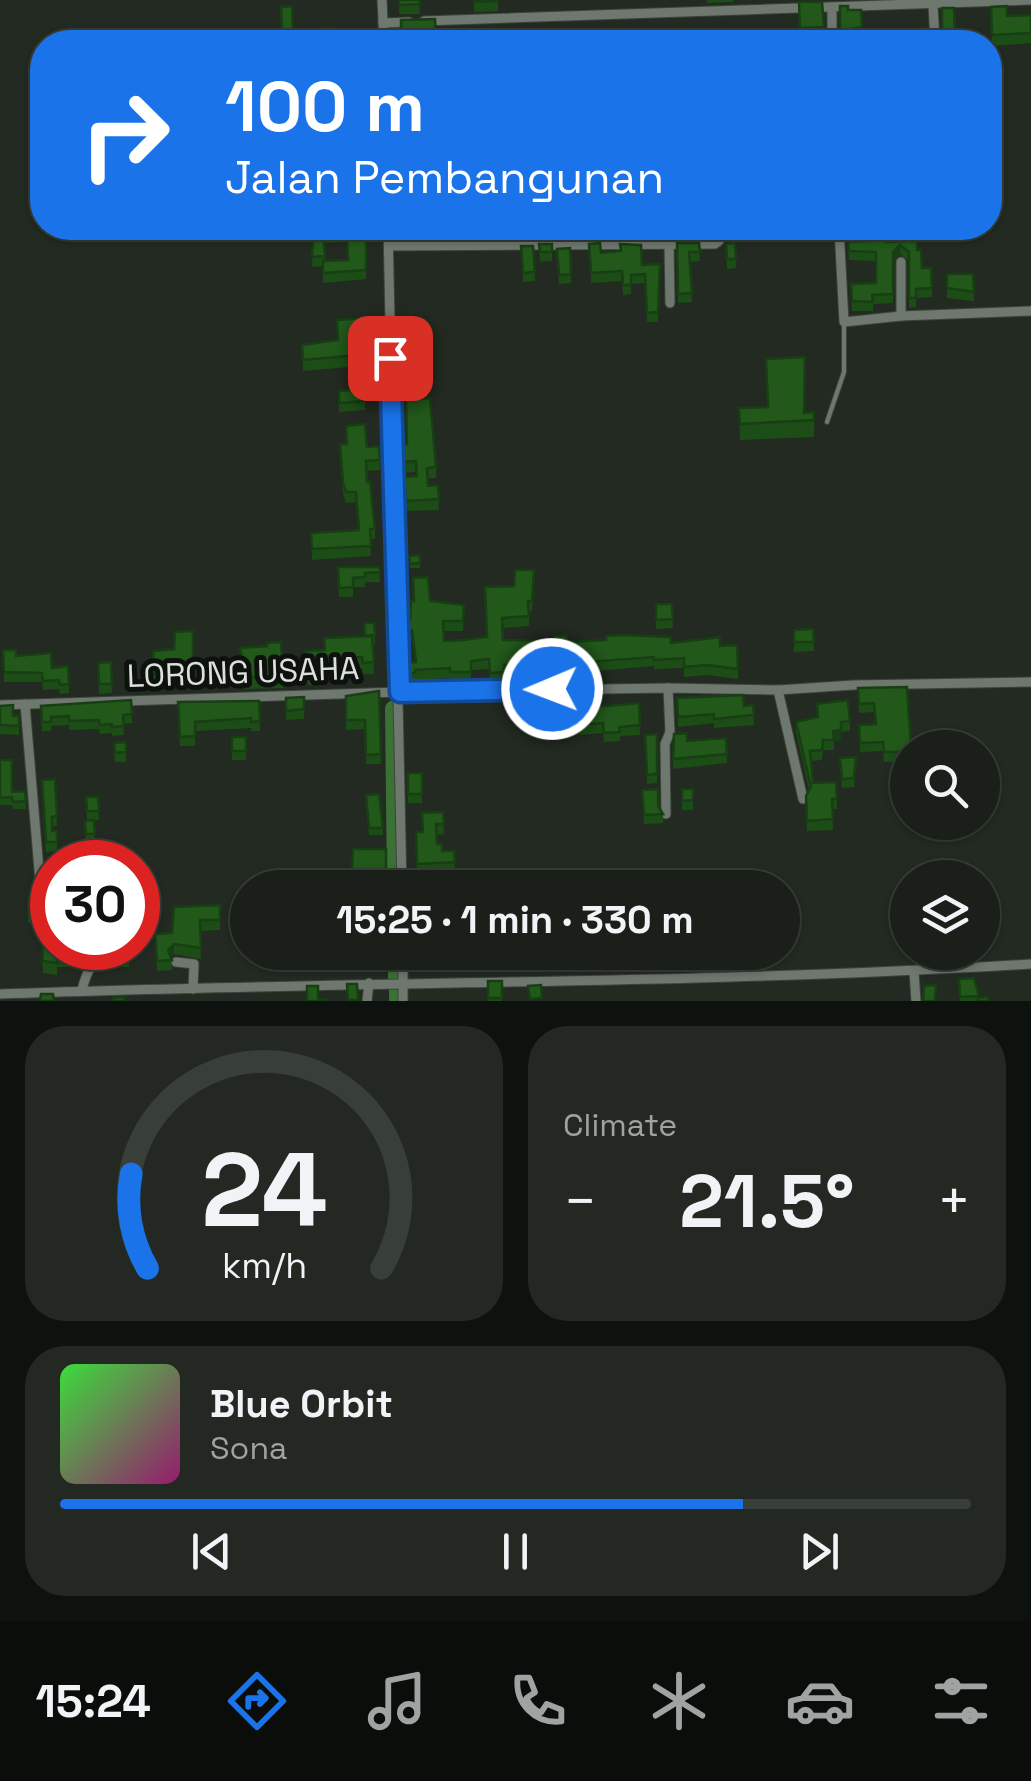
<!DOCTYPE html>
<meta charset="utf-8">
<style>
:root{--surface:#1a2019;--page:#232822;--text:#f1f3f6;--muted:#9fa3a2;--line:#383e38;--accent:#1a73e8}
body{margin:0;font-family:"Space Grotesk",sans-serif;background:var(--page);color:var(--text);height:100vh;display:flex;flex-direction:column;font-size:38px;white-space:nowrap}
*{box-sizing:border-box;margin:0}
p{font-size:32px;color:var(--muted)}
.icon{flex:none;width:55px;height:55px;fill:none;stroke:currentColor;stroke-width:2;stroke-linecap:round;stroke-linejoin:round}
.map{position:relative;height:1001px;overflow:hidden}
.drawer{display:flex;flex-direction:column;gap:25px;padding:25px;background:#0e120e;flex:1}
.drawer>*{flex:none}
.top-card{position:absolute;left:30px;top:30px;width:972px;height:210px;border-radius:40px;box-shadow:0 2px 8px #0004,0 0 0 2px var(--line);background:#1a73e8;color:#fff;overflow:hidden}
.tools{position:absolute;left:890px;top:730px;display:grid;gap:20px}
.tools a{display:grid;place-items:center;width:110px;height:110px;border-radius:50%;background:var(--surface);box-shadow:0 2px 8px #0004,0 0 0 2px var(--line);font-size:50px}
.speed{position:absolute;left:30px;top:840px;display:flex;gap:20px;font-size:50px;font-weight:700;text-align:center}
.speed>*{display:grid;place-content:center;width:130px;height:130px;border-radius:50%;background:var(--surface);box-shadow:0 2px 8px #0004,0 0 0 2px var(--line);line-height:1}
.speed .limit{border:15px solid #d22;background:#fff;color:#111}
.pin{position:absolute;display:grid;place-items:center;width:85px;height:85px;color:#fff;margin:-42px;border-radius:20px;box-shadow:0 5px 15px #0006}
.me{position:absolute;width:110px;margin:-55px;rotate:269deg;stroke-linejoin:round;filter:drop-shadow(0 0 8px #0008)}
.turn{display:flex;align-items:center;gap:35px;height:210px;padding:0 30px;font-size:45px}
.turn .icon{width:130px;height:130px;stroke-width:2.5}
.turn b{display:block;font-size:70px;line-height:85px}
.big{font-size:75px;font-weight:800;line-height:1.1}
.drawer .tile{flex:1;display:flex;flex-direction:column;justify-content:center;gap:15px;min-width:0;padding:0 35px;border-radius:40px;background:var(--page)}
.drawer .dial{align-items:center;gap:0}
.dial svg{height:260px;overflow:visible;fill:none;stroke:var(--line);stroke-width:7;stroke-linecap:round;text-anchor:middle}
.dial text{fill:var(--text);stroke:none}
.song{display:flex;align-items:center;gap:30px}
.cover{width:120px;height:120px;border-radius:15px;background:linear-gradient(135deg,hsl(120 70% 55%),hsl(320 70% 35%))}
.played{height:10px;border-radius:5px;background:linear-gradient(90deg,var(--accent) 75%,var(--line) 75%)}
.keys{display:flex;justify-content:space-around;direction:ltr}
.heat{display:flex;justify-content:space-between;align-items:center;font-size:55px;direction:ltr}
.drawer .tiles{flex:1;display:grid;gap:25px;grid-template-columns:1fr 1fr}
.tile:last-child{grid-column:span 2}
.trip{position:absolute;left:230px;top:870px;width:570px;height:100px;border-radius:50px;background:var(--surface);box-shadow:0 2px 8px #0004,0 0 0 2px var(--line);font-weight:800;line-height:100px;text-align:center}
.menu{display:flex;height:160px;justify-content:space-around;align-items:center;background:#0a0d0a;color:var(--muted)}
.menu .icon{width:70px;height:70px}
.menu .current{color:var(--accent)}
.menu b{font-size:45px;color:var(--text)}
.map>svg:first-child{display:block}
.lines{fill:none;stroke-linecap:round;stroke-linejoin:round}
.river{stroke:#3b7134;stroke-width:18}
.service-casing{stroke:#3e443d;stroke-width:6}
.minor-casing{stroke:#3e443d;stroke-width:11}
.service{stroke:#6f786e;stroke-width:4}
.minor{stroke:#6f786e;stroke-width:9}
.wall{fill:#1d4d17;fill-rule:evenodd}
.shaded-wall{fill:#183e13}
.building{fill:#22591b;stroke:#183e13;stroke-width:2.5}
.route-casing{stroke:#114b97;stroke-width:25}
.route{stroke:#1a73e8;stroke-width:18}
.labels{text-anchor:middle;dominant-baseline:central;stroke-width:10;stroke-linejoin:round;paint-order:stroke}
.street-label{font-size:32px;fill:#dce1db;stroke:#0e120e}
</style>
<div class="map">
<svg width="1031" height="1001" viewBox="0 0 1031 1001">
<rect width="100%" height="100%" fill="#222a21"/>
<g class="lines">
<!-- river -->
<g class="river">
<polyline points="394,709 396,888"/>
<polyline points="397,952 397,978"/>
<polyline points="398,990 398,1001"/>
</g>
<defs>
<polyline id="service" points="827,422 844,372 844,324"/>
<g id="minor">
<polyline points="382,0 384,42"/>
<polyline points="933,5 935,42"/>
<polyline points="832,8 832,42"/>
<polyline points="424,21 1031,0"/>
<polyline points="383,23 409,22"/>
<polyline points="388,228 402,888"/>
<polyline points="839,228 844,322 901,316 1031,311"/>
<polyline points="669,243 670,303"/>
<polyline points="389,246 715,244 719,241 720,228"/>
<polyline points="901,262 901,316"/>
<polyline points="778,690 803,799"/>
<polyline points="25,704 40,882"/>
<polyline points="0,705 400,692 668,688 778,690 854,685 1031,682"/>
<polyline points="666,814 665,744 670,732 668,688"/>
<polyline points="403,952 403,1001"/>
<polyline points="176,962 194,964 193,989"/>
<polyline points="914,972 916,1001"/>
<path d="M82,991C84,975 95,964 94,948"/>
<path d="M0,994C344,981 688,985 1031,964"/>
<polyline points="367,1001 369,983"/>
</g>
</defs>
<!-- service casing -->
<use href="#service" class="service-casing"/>
<!-- minor casing -->
<use href="#minor" class="minor-casing"/>
<!-- service -->
<use href="#service" class="service"/>
<!-- minor -->
<use href="#minor" class="minor"/>
</g>
<!-- wall -->
<g class="wall">
<polygon points="399,0 419,0 420,14 399,14"/>
<polygon points="474,0 498,0 498,11 474,12"/>
<polygon points="707,0 733,0 733,2 707,3"/>
<polygon points="799,2 824,27 824,41 800,42"/>
<polygon points="840,6 848,10 861,10 862,37 840,40"/>
<polygon points="991,7 1007,16 1031,15 1031,43 992,46"/>
<polygon points="942,8 954,8 955,42 942,42"/>
<polygon points="435,19 436,42 401,42"/>
<polygon points="332,28 333,42 350,42 268,42 293,31"/>
<path d="M314,228H366V279L323,283V266L312,267ZM347,242L348,260L325,261L324,243Z"/>
<polygon points="518,228 534,228 534,237 519,237"/>
<polygon points="587,228 622,228 622,236 610,237 610,231 598,232 598,228"/>
<polygon points="651,228 663,228 663,235 652,236"/>
<rect x="685" y="228" width="26" height="8"/>
<polygon points="848,242 886,242 917,250 922,268 931,268 932,297 916,298 916,307 909,308 909,261 900,254 893,261 893,303 873,304 873,311 852,311 851,284 876,283 876,261 849,260"/>
<polygon points="677,243 699,243 700,261 690,262 692,302 678,303"/>
<polygon points="735,243 736,268 727,269 726,244"/>
<polygon points="539,244 552,244 552,261 540,262"/>
<polygon points="589,244 601,253 642,265 660,264 658,322 647,322 645,283 631,284 631,294 623,295 622,281 591,283"/>
<polygon points="521,246 533,246 535,281 523,282"/>
<polygon points="570,248 571,283 559,284 557,249"/>
<polygon points="947,274 973,274 974,301 947,298"/>
<polygon points="367,318 368,344 359,345 360,366 303,371 302,345 337,340"/>
<polygon points="364,389 365,410 339,412 339,391"/>
<polygon points="739,408 814,412 814,437 740,440"/>
<polygon points="401,444 436,467 436,478 428,478 428,486 438,485 439,510 406,511 404,477 416,476 416,472 401,473"/>
<polygon points="379,446 380,470 367,471 375,529 375,539 370,539 371,556 312,560 311,533 358,530 356,502 346,503 343,493 340,454 367,447"/>
<polygon points="409,556 420,563 420,568 410,568"/>
<polygon points="338,567 379,567 380,582 365,582 365,587 353,587 353,597 339,597"/>
<polygon points="534,570 532,611 529,611 529,626 502,628 503,640 671,643 720,646 738,669 738,679 707,675 684,677 684,668 654,669 654,666 573,673 573,669 543,671 543,682 534,682 533,673 504,675 504,682 490,683 489,669 471,670 471,682 450,682 450,678 415,680 415,683 406,683 406,663 415,662 412,640 405,640 405,631 410,621 430,601 464,605 463,631 443,631 444,641 486,637 514,586"/>
<polygon points="656,604 672,604 673,628 656,629"/>
<polygon points="374,623 375,644 373,645 374,674 363,674 362,668 344,670 344,673 318,675 318,685 308,685 306,651 324,650 364,637"/>
<polygon points="813,629 814,651 794,652 794,630"/>
<polygon points="193,631 193,680 154,683 153,651 174,649"/>
<polygon points="240,648 283,676 283,688 246,689 240,660"/>
<polygon points="3,650 16,656 52,668 68,666 69,693 60,694 59,689 43,690 42,682 4,682"/>
<polygon points="111,662 112,693 99,694 98,663"/>
<polygon points="907,687 908,761 884,762 883,751 860,752 859,725 875,724 874,712 859,713 858,688"/>
<polygon points="379,691 381,764 366,764 365,729 346,730 346,696"/>
<polygon points="304,697 304,719 286,720 286,698"/>
<polygon points="578,697 596,707 639,703 640,735 620,736 620,741 604,742 603,733 579,735"/>
<polygon points="677,698 744,706 753,705 754,725 714,728 714,723 678,727"/>
<polygon points="131,700 132,723 123,724 124,735 112,736 112,733 100,734 99,729 69,730 69,725 51,726 51,731 42,731 41,706"/>
<polygon points="259,701 260,731 251,731 251,728 195,731 195,746 180,746 178,702"/>
<polygon points="0,706 13,716 19,715 19,735 0,734"/>
<polygon points="850,721 850,731 841,732 841,740 834,741 834,750 823,750 822,760 811,761 813,783 836,782 837,809 832,809 833,830 807,831 806,796 809,790 796,732 796,722"/>
<polygon points="657,734 657,783 647,784 645,735"/>
<polygon points="674,734 687,741 726,738 727,763 673,769"/>
<rect x="232" y="737" width="14" height="23"/>
<polygon points="126,742 126,762 115,762 114,752"/>
<polygon points="840,758 856,766 854,787 842,788"/>
<polygon points="0,760 12,792 25,791 26,809 13,809 12,805 0,805"/>
<rect x="408" y="773" width="14" height="30"/>
<polygon points="55,779 57,826 52,826 52,831 57,831 57,851 46,852 42,789"/>
<rect x="682" y="789" width="11" height="21"/>
<polygon points="642,790 663,814 663,823 644,824"/>
<polygon points="86,797 98,797 99,820 94,820 95,843 86,844 85,821 87,821"/>
<polygon points="366,802 383,828 383,835 369,835"/>
<polygon points="443,812 444,834 437,835 437,844 442,851 454,851 455,873 417,875 416,832 422,832"/>
<polygon points="353,849 386,849 386,884 352,884"/>
<polygon points="43,899 44,923 28,923 28,900"/>
<polygon points="220,905 220,930 200,931 201,959 174,954 171,957 172,970 157,971 155,934 172,933"/>
<polygon points="42,944 52,948 86,948 86,954 77,954 77,967 57,967 57,975 43,973"/>
<polygon points="129,948 129,967 99,967 99,957"/>
<polygon points="265,952 321,952 321,968 298,972 297,968 265,969"/>
<polygon points="410,952 434,952 434,966 411,968"/>
<polygon points="974,978 979,998 988,1001 960,1001 959,979"/>
<rect x="488" y="981" width="14" height="20"/>
</g>
<!-- shaded-wall -->
<g class="shaded-wall">
<polygon points="900,245 900,254 893,261 893,252"/>
<polygon points="841,730 841,740 833,741 833,731"/>
<polygon points="174,944 174,954 168,960 168,950"/>
</g>
<!-- building -->
<g class="building">
<polygon points="399,0 419,0 420,4 399,5"/>
<polygon points="474,0 498,0 498,1 474,2"/>
<polygon points="799,2 822,2 824,27 800,28"/>
<polygon points="292,6 293,31 332,28 333,40 268,42 268,31 282,30 281,7"/>
<polygon points="840,6 848,6 848,10 861,10 862,27 840,31"/>
<polygon points="1007,6 1007,16 1031,15 1031,33 992,35 991,7"/>
<polygon points="942,8 954,8 955,36 942,36"/>
<polygon points="435,19 436,36 420,36 420,42 401,42 401,20"/>
<polygon points="927,28 926,42 914,42 914,29"/>
<polygon points="314,228 366,228 366,270 323,273 323,261 348,260 347,233 323,233 325,256 312,257"/>
<polygon points="886,235 886,242 917,241 917,250 921,250 922,268 931,268 932,288 916,289 916,298 909,298 909,252 900,245 893,252 893,294 872,295 873,302 852,301 851,284 876,283 876,252 849,251 848,242 870,241 870,236"/>
<polygon points="600,243 601,253 621,251 620,244 641,245 642,265 660,264 658,312 647,313 645,274 631,275 631,285 623,285 622,271 591,273 589,244"/>
<polygon points="677,243 699,243 700,252 689,252 692,293 678,294"/>
<polygon points="735,243 736,259 727,259 726,244"/>
<polygon points="539,244 552,244 552,252 540,252"/>
<polygon points="521,246 533,246 535,272 523,273"/>
<polygon points="570,248 571,274 559,275 557,249"/>
<polygon points="947,274 973,274 974,292 947,288"/>
<polygon points="367,318 368,333 358,333 360,355 303,360 302,345 338,340 337,320"/>
<polygon points="805,357 804,413 814,412 814,420 740,424 739,408 768,407 766,359"/>
<polygon points="364,389 365,401 339,403 339,391"/>
<polygon points="430,398 436,467 427,468 428,486 438,485 439,499 406,501 404,477 417,476 416,461 401,462 401,444 407,444 406,400"/>
<polygon points="365,424 367,447 379,446 380,460 366,461 367,482 370,481 375,529 370,529 371,546 312,549 311,533 359,530 356,492 346,492 343,483 340,444 347,444 346,426"/>
<polygon points="420,555 420,563 410,564 409,556"/>
<polygon points="338,567 379,567 380,572 365,573 365,577 353,578 353,587 339,588"/>
<polygon points="515,570 534,570 532,601 528,601 529,616 502,618 503,640 554,641 554,636 567,635 567,642 606,640 606,636 623,635 671,637 671,643 720,637 720,646 737,645 738,669 707,665 684,667 684,658 654,660 654,657 573,663 573,659 542,661 543,672 534,672 533,663 504,665 504,672 490,673 489,659 471,661 471,672 450,672 450,668 415,670 415,673 406,674 406,663 416,662 412,630 405,630 405,621 410,621 411,600 414,601 413,578 428,577 430,601 464,605 463,621 443,621 444,641 463,640 487,637 485,587 514,586"/>
<polygon points="656,604 672,604 673,619 656,620"/>
<polygon points="364,623 374,623 375,635 365,636"/>
<polygon points="813,629 814,642 794,642 794,630"/>
<polygon points="193,631 193,671 154,674 153,651 174,649 175,632"/>
<polygon points="372,636 374,662 363,663 362,657 344,658 344,662 317,663 318,673 308,674 306,651 325,650 324,638"/>
<polygon points="281,642 283,676 246,677 240,648 267,646 267,643"/>
<polygon points="3,650 16,650 16,656 51,653 52,668 68,666 69,684 60,685 59,680 43,681 42,673 4,672"/>
<polygon points="111,662 112,684 99,684 98,663"/>
<polygon points="907,687 911,748 908,748 908,752 884,752 883,742 860,743 859,725 876,724 874,703 859,704 858,688"/>
<polygon points="379,691 381,754 366,755 365,720 346,720 346,696"/>
<polygon points="743,695 744,706 753,705 754,715 714,719 714,714 678,717 677,698"/>
<polygon points="595,696 596,707 639,703 640,725 619,727 620,732 604,733 603,723 579,725 578,697"/>
<polygon points="304,697 304,709 286,711 286,698"/>
<polygon points="131,700 132,714 123,715 124,726 112,727 112,724 100,725 99,720 69,721 69,716 51,717 51,722 42,722 41,706"/>
<polygon points="848,700 850,721 841,722 841,730 833,731 834,740 823,740 822,750 810,751 813,783 836,782 837,799 832,799 833,819 807,821 806,796 811,787 796,722 818,717 817,704"/>
<polygon points="259,701 260,721 251,722 251,718 195,722 195,736 180,737 178,702"/>
<polygon points="13,705 13,716 19,715 19,726 0,725 0,706"/>
<polygon points="687,733 687,741 726,738 727,754 673,759 674,734"/>
<polygon points="657,734 657,774 647,775 645,735"/>
<rect x="232" y="737" width="14" height="14"/>
<polygon points="126,742 126,752 115,753 114,743"/>
<polygon points="856,757 854,778 842,779 840,758"/>
<polygon points="0,760 12,760 12,792 25,791 26,801 13,802 12,797 0,798"/>
<rect x="408" y="773" width="14" height="21"/>
<polygon points="55,779 57,816 52,817 52,831 57,831 57,842 46,842 42,780"/>
<polygon points="658,789 658,806 663,814 644,815 642,790"/>
<polygon points="682,789 693,789 693,800 682,801"/>
<polygon points="379,794 383,828 369,828 366,795"/>
<polygon points="86,797 98,797 99,811 87,811"/>
<polygon points="443,812 444,824 436,824 437,844 442,844 442,851 454,851 455,862 417,864 416,832 423,832 422,813"/>
<polygon points="94,820 95,834 86,834 85,821"/>
<polygon points="353,849 386,849 386,870 352,870"/>
<polygon points="82,859 82,862 63,862 63,860"/>
<polygon points="443,881 443,888 419,888 418,882"/>
<polygon points="43,899 44,913 28,914 28,900"/>
<polygon points="220,905 220,920 200,920 201,948 174,944 168,950 172,960 157,961 155,934 172,933 174,907"/>
<polygon points="42,944 52,944 52,948 77,948 77,954 57,955 57,963 43,961"/>
<polygon points="101,948 129,948 129,958 99,957"/>
<polygon points="265,952 321,952 321,959 298,963 297,958 265,960"/>
<polygon points="411,952 434,952 434,957 411,958"/>
<polygon points="974,978 979,996 960,997 959,979"/>
<rect x="488" y="981" width="14" height="17"/>
<polygon points="347,984 357,984 358,1000 348,1000"/>
<polygon points="541,985 542,998 530,999 528,986"/>
<polygon points="936,985 935,1001 923,1001 924,986"/>
<polygon points="307,986 318,986 318,1000 326,999 326,1001 307,1001"/>
<polygon points="41,994 53,994 54,1001 40,1001"/>
<polygon points="124,997 125,1001 113,1001 113,998"/>
<polygon points="988,997 988,1001 978,1001 978,998"/>
</g>
<g class="lines">
<defs>
<polyline id="route" points="390,358 400,692 552,689"/>
</defs>
<!-- route casing -->
<use href="#route" class="route-casing"/>
<!-- route -->
<use href="#route" class="route"/>
</g>
<g class="labels">
<!-- street labels -->
<g class="street-label">
<text transform="translate(243 672) rotate(-2)">LORONG USAHA</text>
</g>
</g>
</svg>
<div class="tools">
<a><svg class="icon" aria-label="search" viewBox="0 0 24 24"><circle cx="10" cy="10" r="6"/><path d="M15 15l6 6"/></svg></a>
<a><svg class="icon" aria-label="layers" viewBox="0 0 24 24"><path d="M12 4l9 5-9 5-9-5zM3 14l9 5 9-5"/></svg></a>
</div>
<div class="speed"><div class="limit">30</div></div>
<div class="pin" style="left:390px;top:358px;background:#d93025"><svg class="icon" aria-label="arrive" viewBox="0 0 24 24"><path d="M6 21V4h12l-3 4 3 4H6"/></svg></div>
<svg class="me" style="left:552px;top:689px" viewBox="-20 -20 40 40"><circle r="17" fill="#1a73e8" stroke="#fff" stroke-width="3"/><path d="M0-11L8 9 0 5-8 9z" fill="#fff"/></svg>
<div class="trip">15:25 · 1 min · 330 m</div>
<div class="top-card">
<div class="turn"><svg class="icon" aria-label="right" viewBox="0 0 24 24"><path d="M7 20v-9h11M14 6l5 5-5 5"/></svg><div><b>100 m</b>Jalan Pembangunan</div></div>
</div>
</div>
<section class="drawer">
<div class="tiles">
<div class="tile dial"><svg viewBox="0 0 100 80">
<path d="M14 69A42 42 0 1 1 86 69"/>
<path d="M14 69A42 42 0 0 1 9 40" stroke="#1a73e8"/>
<text x="50" y="56" font-size="32" font-weight="700">24</text>
<text x="50" y="72" font-size="11">km/h</text>
</svg></div>
<div class="tile"><p>Climate</p>
<div class="heat"><a>−</a><b class="big">21.5°</b><a>+</a></div>
</div>
<div class="tile">
<div class="song"><i class="cover"></i><div><b>Blue Orbit</b><p>Sona</p></div></div>
<div class="played"></div>
<div class="keys"><svg class="icon" aria-label="previous" viewBox="0 0 24 24"><path d="M18 5L8 12l10 7zM5 5v14"/></svg><svg class="icon" aria-label="pause" viewBox="0 0 24 24"><path d="M8 5v14M16 5v14"/></svg><svg class="icon" aria-label="next" viewBox="0 0 24 24"><path d="M6 5l10 7-10 7zM19 5v14"/></svg></div>
</div>
</div>
</section>
<nav class="menu">
<b>15:24</b>
<svg class="icon current" aria-label="directions" viewBox="0 0 24 24"><path d="M12 3l9 9-9 9-9-9zM9 14v-3h6M13 9l2 2-2 2"/></svg>
<svg class="icon" aria-label="music" viewBox="0 0 24 24"><path d="M9 18V5l10-2v13"/><circle cx="6" cy="18" r="3"/><circle cx="16" cy="16" r="3"/></svg>
<svg class="icon" aria-label="phone" viewBox="0 0 24 24"><path d="M5 4h4l2 5-3 2q2 4 5 5l2-3 5 2v4C11 20 4 13 5 4z"/></svg>
<svg class="icon" aria-label="climate" viewBox="0 0 24 24"><path d="M12 3v18M4 7l16 10M4 17L20 7"/></svg>
<svg class="icon" aria-label="car" viewBox="0 0 24 24"><path d="M5 17H2v-5l4-1 3-4h7l3 4 3 1v5h-3M9 17h6M6 11h13"/><circle cx="7" cy="17" r="2"/><circle cx="17" cy="17" r="2"/></svg>
<svg class="icon" aria-label="filters" viewBox="0 0 24 24"><path d="M4 7h16M4 17h16"/><circle cx="9" cy="7" r="2"/><circle cx="15" cy="17" r="2"/></svg>
</nav>
